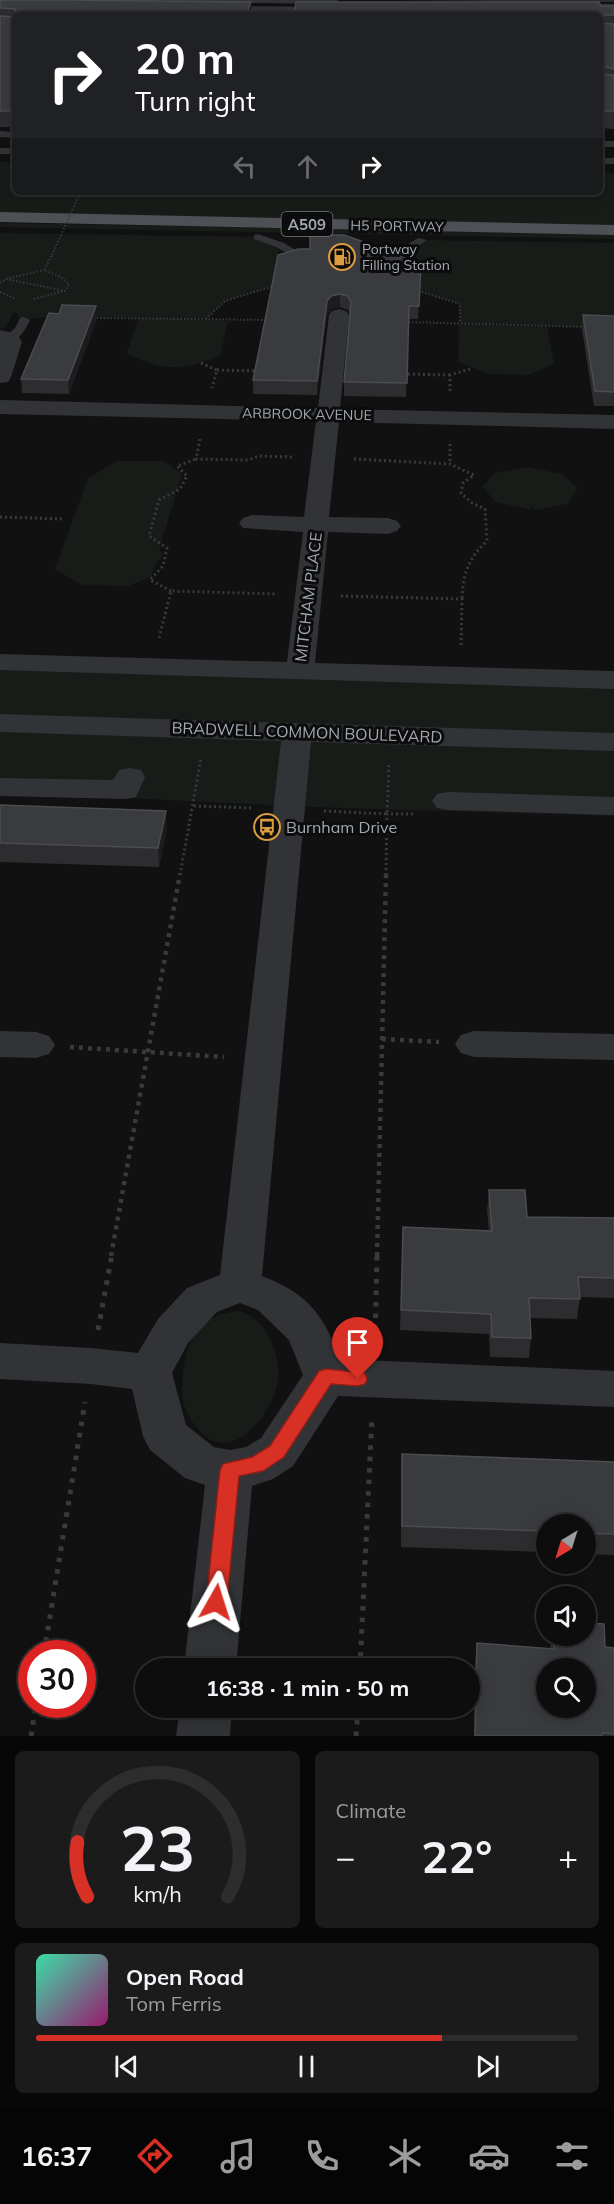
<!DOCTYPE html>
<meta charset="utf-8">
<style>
:root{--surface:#0d0d0e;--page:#1b1b1c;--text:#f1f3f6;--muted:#9a9c9e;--line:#2d2d2e;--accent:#d93025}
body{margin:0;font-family:Mulish,sans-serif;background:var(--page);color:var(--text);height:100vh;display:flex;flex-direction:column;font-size:22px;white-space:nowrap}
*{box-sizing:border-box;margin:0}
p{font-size:20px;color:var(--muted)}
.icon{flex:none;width:33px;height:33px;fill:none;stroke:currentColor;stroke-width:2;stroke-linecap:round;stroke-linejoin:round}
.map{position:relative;height:1736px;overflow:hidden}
.side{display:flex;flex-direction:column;gap:15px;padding:15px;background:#070708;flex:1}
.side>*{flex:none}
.banner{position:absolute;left:12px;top:12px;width:591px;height:183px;border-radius:9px;box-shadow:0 3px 15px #0003,0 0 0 2px var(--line);background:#202124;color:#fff;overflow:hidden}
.needle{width:39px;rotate:218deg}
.tools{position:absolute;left:536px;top:1514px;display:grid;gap:12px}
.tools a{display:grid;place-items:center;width:60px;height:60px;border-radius:50%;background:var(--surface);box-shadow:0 3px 15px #0003,0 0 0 2px var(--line);font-size:30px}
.speed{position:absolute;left:18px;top:1640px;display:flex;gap:12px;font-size:30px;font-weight:700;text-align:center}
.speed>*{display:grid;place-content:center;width:78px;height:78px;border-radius:50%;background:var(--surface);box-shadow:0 3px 15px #0003,0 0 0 2px var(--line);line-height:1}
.speed .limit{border:9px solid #d22;background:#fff;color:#111}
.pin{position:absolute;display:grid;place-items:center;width:51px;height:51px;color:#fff;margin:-62px -26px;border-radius:50% 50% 50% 0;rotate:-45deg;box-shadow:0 0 6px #0007}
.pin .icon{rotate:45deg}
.me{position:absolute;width:66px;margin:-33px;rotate:6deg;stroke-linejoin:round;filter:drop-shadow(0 0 4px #0008)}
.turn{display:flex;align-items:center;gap:21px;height:126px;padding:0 24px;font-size:27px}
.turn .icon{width:78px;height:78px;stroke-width:2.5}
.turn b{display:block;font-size:42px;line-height:51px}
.lanes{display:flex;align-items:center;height:57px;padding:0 24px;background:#0003;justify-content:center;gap:30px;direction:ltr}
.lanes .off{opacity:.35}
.big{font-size:45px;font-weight:700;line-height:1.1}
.side .widget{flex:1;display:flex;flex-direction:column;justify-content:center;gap:9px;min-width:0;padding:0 21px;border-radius:9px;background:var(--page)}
.side .dial{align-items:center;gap:0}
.dial svg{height:156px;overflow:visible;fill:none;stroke:var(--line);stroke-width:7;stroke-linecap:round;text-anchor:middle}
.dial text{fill:var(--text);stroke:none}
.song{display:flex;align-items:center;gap:18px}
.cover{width:72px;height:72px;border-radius:9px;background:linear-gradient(135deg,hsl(160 70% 55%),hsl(320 70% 35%))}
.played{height:6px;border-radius:3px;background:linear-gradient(90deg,var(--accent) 75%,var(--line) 75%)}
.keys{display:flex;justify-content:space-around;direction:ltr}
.heat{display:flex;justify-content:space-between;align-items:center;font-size:33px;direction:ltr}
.side .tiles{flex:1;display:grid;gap:15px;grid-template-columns:1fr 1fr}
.widget:last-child{grid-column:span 2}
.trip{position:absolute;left:135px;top:1658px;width:345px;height:60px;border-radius:30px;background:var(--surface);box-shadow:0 3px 15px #0003,0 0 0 2px var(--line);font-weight:700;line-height:60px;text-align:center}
.dock{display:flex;height:96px;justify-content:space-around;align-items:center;background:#050506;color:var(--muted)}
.dock .icon{width:42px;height:42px}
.dock .on{color:var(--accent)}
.dock b{font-size:27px;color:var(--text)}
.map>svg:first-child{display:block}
.green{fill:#171c18}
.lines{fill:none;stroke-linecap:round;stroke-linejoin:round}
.path-far3{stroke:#383a3d;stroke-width:2;stroke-dasharray:1.5 2;stroke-linecap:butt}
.path-far2{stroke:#383a3d;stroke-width:3;stroke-dasharray:2 3;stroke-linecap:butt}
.path-far1{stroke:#383a3d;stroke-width:4.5;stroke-dasharray:4 5;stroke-linecap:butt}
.path{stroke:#383a3d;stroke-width:5;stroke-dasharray:4.5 7;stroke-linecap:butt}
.service{fill:#323336;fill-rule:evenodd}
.minor{fill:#323336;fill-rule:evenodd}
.primary{fill:#4e5055;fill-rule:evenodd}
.path-bridge{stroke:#383a3d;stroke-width:2;stroke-dasharray:1.5 2;stroke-linecap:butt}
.wall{fill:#2d2d30}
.shaded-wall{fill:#1c1c1e}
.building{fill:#3a3b3e;stroke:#4a4c50;stroke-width:1.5;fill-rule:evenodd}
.route{fill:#d93025;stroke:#8d1f18;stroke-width:1.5}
.labels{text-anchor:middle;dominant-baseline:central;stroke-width:6;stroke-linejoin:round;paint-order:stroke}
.far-street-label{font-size:14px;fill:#a3a9b1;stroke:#0c0c0d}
.far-poi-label{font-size:14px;fill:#a3a9b1;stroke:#0c0c0d;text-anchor:start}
.shield{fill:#0c0c0d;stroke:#767a80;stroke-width:1.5}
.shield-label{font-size:15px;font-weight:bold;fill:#a3a9b1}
.street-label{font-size:16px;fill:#a3a9b1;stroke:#0c0c0d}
.poi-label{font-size:16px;fill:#a3a9b1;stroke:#0c0c0d;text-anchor:start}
</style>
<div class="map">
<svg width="614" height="1736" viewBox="0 0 614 1736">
<rect width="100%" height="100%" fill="#111112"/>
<!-- green -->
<g class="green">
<polygon points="0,162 15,162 15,192 600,192 600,172 614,173 614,227 0,214"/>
<polygon points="0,223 614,234 614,239 0,227"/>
<path d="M0,233L258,237L280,245L271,286L225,301L206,319H169L228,321L220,356C181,370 164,373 127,353L138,318L44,317L24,320L18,317V313H13L6,328H0Z"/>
<polygon points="422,240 614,243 614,328 460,323 460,304 413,289 402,251"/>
<polygon points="459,324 547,327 554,364 528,375 490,374 458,362"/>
<polygon points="117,461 164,461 182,474 159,550 163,554 154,567 151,577 128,586 82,585 55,569 88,478"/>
<polygon points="527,467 561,474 578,488 567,504 535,510 531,505 532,510 496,502 482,487 495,473"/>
<polygon points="0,663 614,682 614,816 312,807 0,792"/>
<path d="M239,1311C255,1316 264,1326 271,1341C276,1354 280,1366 278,1381C273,1414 230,1469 198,1429C188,1418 181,1403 182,1388C184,1346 193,1315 239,1311Z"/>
</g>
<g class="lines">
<!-- path-far3 -->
<g class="path-far3">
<polyline points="6,279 44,270"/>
<polyline points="0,283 6,279 65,291 69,284 61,277 44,270 52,255"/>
<polyline points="415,290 460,304 460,323"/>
<polyline points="0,292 16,299"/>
<polyline points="34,299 64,291"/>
<polyline points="93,318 269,320"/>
<polyline points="206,319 225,301 274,286"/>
<polyline points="405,322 587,327"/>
</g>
<!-- path-far2 -->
<g class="path-far2">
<polyline points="201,363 217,370 212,388"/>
<polyline points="217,370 257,371"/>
<polyline points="403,374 450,375"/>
<polyline points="450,391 450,375 473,368"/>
<polyline points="200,439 196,459 248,460 259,456 293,457"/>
<polyline points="450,444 450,464"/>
<path d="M354,459L450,464L474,475L463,483L461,493L472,503L485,509L487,541C468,559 463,574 462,599"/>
<polyline points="0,517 64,519"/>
<polyline points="171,591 150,580 163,566 167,548 149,536 159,500 180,489 187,476 177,466 196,459"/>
<polyline points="341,596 462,599 461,647"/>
<polyline points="159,638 171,591 276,594"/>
<polyline points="194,806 253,808"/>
<polyline points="324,811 387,814 389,764"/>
<polyline points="180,875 201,758"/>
<polyline points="386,875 387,814 416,814"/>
</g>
<!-- path-far1 -->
<g class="path-far1">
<polyline points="382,1039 439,1042"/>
<polyline points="70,1047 224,1057"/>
<polyline points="111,1256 180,874"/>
<polyline points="377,1256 386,874"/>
</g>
<!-- path -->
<g class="path">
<polyline points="98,1330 112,1254"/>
<polyline points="375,1341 377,1254"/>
<polyline points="44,1653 85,1402"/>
<polyline points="360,1668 372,1417"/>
<polyline points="31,1736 36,1704"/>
<polyline points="356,1736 358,1707"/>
</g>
<!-- service -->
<g class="service">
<polygon points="167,0 337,0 340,2 336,4 171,2"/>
<polygon points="574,3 614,4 614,8 577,7"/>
<polygon points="0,131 15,132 15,138 0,137"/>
<rect x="600" y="141" width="14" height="6"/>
<rect x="0" y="148" width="15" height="6"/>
<rect x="600" y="158" width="14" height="6"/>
<polygon points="258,234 284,243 310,259 301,261 276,247 254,239 254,235"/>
<polygon points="418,238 427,240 398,259 380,264 375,261 390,255"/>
<path d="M24,317L30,320C25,330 19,343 6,340V336L15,328L20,318Z"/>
</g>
<!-- minor -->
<g class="minor">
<polygon points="206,6 340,7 347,11 340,15 201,13 199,10"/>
<polygon points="339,309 346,311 349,315 340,409 614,415 614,429 339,422 329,517 388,518 397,521 401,526 397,531 388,534 328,532 315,663 614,671 614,689 0,670 0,654 287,662 303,532 243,528 239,523 243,518 252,515 304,517 316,421 0,414 0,400 318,408 329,315 332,311"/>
<polygon points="0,330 17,334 22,342 11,377 8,382 0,383"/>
<path d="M0,714L614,733V751L311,742L262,1276C309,1294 322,1314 341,1359L614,1371V1407L338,1396L293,1466L273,1479L252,1486L236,1668H184L205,1485L185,1478L150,1450L143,1436L132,1389L91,1384L0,1379V1343L91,1348L138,1353L158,1319L187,1288L220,1275L281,741L0,732ZM240,1303L258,1310L289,1340L303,1375L261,1438L246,1447L230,1450L214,1447L186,1425L172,1373L188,1343L217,1312Z"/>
<polygon points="130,768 141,770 145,777 136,797 125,799 0,796 0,778 113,780 119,770"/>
<polygon points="448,792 614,797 614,815 448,810 437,808 432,801 437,794"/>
<polygon points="0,1031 36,1032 49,1036 55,1045 49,1054 36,1058 0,1057"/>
<polygon points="474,1031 614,1034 614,1060 474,1057 461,1053 455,1044 461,1035"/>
<polygon points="180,1707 232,1707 230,1736 176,1736"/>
</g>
<!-- primary -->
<polygon class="primary" points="0,212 614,225 614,235 0,222"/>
<!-- path-bridge -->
<polyline class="path-bridge" points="52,255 80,193"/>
</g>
<!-- wall -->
<g class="wall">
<polygon points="0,0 168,0 168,1 15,15 15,127 0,127"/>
<polygon points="396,0 614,0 614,2 599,2 601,6 614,6 614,129 600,128 600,15 593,2"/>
<polygon points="375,246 375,250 379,253 421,264 418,319 408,319 406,397 344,396 344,382 350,314 348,310 340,307 331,309 327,315 317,395 253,394 253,380 310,249"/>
<polygon points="583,315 614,316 614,406 594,406 582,329"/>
<polygon points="97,319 69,394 22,393 21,379"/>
<polygon points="0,805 167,829 159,867 0,862"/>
<polygon points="489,1190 527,1217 614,1218 614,1298 580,1297 577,1319 530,1318 531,1338 529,1358 490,1357 489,1334 400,1330 403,1227 489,1231 487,1210"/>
<polygon points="402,1454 614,1462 614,1555 585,1554 585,1524 546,1524 546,1552 401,1547 401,1474"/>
<polygon points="551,1635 585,1635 605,1647 614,1648 614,1736 474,1736 475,1663 477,1643 550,1649"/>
</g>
<!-- shaded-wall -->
<g class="shaded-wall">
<polygon points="251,2 252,15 246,15"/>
<polygon points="340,294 340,307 331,309 327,315 317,395 317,381 327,301 331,296"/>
<polygon points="96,306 97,319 69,394 68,380"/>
<polygon points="166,811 167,829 159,867 158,848"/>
</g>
<!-- building -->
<g class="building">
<polygon points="0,0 60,0 251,2 246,15 16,15 15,9 0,8"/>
<polygon points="296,2 599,2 601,6 614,6 614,15 294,15"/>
<polygon points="0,16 14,17 15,16 15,111 0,111"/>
<polygon points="600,16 601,23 614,24 614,69 602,66 600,68"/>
<polygon points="600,74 614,75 614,111 600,111"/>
<polygon points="310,235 344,235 375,246 373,249 379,253 389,251 421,264 419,306 409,306 407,383 344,382 351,302 348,296 340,294 331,296 327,301 317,381 253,380 278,255 298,249 310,249"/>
<polygon points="62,305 96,306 68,380 21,379 49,313 59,314"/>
<polygon points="583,315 614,316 614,392 595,391"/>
<polygon points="0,805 166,811 158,848 0,843"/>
<polygon points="489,1190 525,1190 527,1217 614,1218 614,1278 578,1277 580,1299 529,1298 531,1338 492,1337 491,1314 401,1310 403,1227 492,1231"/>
<polygon points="402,1454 614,1462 614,1534 585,1533 585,1524 546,1524 546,1531 402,1526"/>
<path d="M585,1623L604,1624L605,1647L614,1648V1734L602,1733V1736H475L477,1643L554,1649L553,1635H585ZM546,1668H585V1707H546Z"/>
</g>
<!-- route -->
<polygon class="route" points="326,1369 365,1373 367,1379 365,1384 358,1386 331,1384 284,1457 263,1471 239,1476 227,1602 224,1609 216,1611 209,1609 206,1602 220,1470 223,1464 252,1457 270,1446 319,1371"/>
<!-- icons -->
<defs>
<symbol id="fuel-ring" viewBox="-11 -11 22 22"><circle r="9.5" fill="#0c0c0d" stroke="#dc9c3f" stroke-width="1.5"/><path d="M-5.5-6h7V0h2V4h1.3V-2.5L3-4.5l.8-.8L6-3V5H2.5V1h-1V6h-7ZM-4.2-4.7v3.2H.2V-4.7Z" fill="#dc9c3f"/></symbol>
<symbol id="bus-ring" viewBox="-11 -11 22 22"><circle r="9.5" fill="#0c0c0d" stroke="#dc9c3f" stroke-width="1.5"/><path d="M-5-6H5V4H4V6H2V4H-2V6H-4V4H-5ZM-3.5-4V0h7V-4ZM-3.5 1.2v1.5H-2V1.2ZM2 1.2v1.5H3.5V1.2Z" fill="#dc9c3f"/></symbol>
</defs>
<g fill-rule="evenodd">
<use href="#fuel-ring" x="327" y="242" width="30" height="30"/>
<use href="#bus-ring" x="252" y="812" width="30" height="30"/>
</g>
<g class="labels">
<!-- far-street labels -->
<g class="far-street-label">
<text transform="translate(397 226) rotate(1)">H5 PORTWAY</text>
<text transform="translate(307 414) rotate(1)">ARBROOK AVENUE</text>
</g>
<!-- far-poi labels -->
<g class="far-poi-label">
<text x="362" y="249">Portway<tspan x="362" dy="16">Filling Station</tspan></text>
</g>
<!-- shield labels -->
<rect class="shield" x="281.5" y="212" width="51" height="24" rx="4.5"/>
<g class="shield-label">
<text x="307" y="224">A509</text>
</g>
<!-- street labels -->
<g class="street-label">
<text transform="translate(308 597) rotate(-83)">MITCHAM PLACE</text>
<text transform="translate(307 732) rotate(2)">BRADWELL COMMON BOULEVARD</text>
</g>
<!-- poi labels -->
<g class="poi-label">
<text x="286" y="827">Burnham Drive</text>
</g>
</g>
</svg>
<div class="tools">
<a><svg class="needle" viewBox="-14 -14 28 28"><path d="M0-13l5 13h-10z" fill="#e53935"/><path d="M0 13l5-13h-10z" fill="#9a9c9e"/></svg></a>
<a><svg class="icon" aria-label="sound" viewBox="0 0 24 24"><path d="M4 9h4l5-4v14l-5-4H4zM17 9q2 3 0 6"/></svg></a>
<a><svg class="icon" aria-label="search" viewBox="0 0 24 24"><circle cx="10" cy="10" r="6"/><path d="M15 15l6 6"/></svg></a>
</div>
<div class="speed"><div class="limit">30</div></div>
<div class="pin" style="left:358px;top:1379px;background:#d93025"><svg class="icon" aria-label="arrive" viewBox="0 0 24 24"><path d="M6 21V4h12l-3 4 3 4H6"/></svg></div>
<svg class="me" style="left:216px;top:1602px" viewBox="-20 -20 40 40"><path d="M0-17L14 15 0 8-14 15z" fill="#d93025" stroke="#fff" stroke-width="4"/></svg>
<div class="trip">16:38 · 1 min · 50 m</div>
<div class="banner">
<div class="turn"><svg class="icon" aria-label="right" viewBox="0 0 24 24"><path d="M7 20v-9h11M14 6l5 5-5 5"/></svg><div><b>20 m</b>Turn right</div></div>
<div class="lanes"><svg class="icon off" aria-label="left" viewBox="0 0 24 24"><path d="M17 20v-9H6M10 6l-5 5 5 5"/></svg><svg class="icon off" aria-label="ahead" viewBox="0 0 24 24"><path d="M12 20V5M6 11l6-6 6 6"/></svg><svg class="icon" aria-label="right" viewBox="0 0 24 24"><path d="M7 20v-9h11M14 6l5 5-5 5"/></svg></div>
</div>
</div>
<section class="side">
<div class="tiles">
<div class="widget dial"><svg viewBox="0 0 100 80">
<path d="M14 69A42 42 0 1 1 86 69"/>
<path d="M14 69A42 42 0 0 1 9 41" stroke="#d93025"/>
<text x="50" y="56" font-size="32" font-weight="700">23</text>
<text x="50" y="72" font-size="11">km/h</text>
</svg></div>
<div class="widget"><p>Climate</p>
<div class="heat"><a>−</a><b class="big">22°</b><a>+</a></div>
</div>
<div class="widget">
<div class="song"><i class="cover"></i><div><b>Open Road</b><p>Tom Ferris</p></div></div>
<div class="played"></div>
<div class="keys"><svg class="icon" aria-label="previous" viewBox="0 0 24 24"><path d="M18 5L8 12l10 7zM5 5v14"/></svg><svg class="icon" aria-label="pause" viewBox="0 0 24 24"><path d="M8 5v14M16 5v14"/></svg><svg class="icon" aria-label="next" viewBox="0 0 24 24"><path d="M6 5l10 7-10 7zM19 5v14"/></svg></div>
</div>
</div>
</section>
<nav class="dock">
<b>16:37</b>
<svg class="icon on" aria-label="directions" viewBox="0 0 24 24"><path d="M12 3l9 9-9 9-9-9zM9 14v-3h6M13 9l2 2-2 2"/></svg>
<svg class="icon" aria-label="music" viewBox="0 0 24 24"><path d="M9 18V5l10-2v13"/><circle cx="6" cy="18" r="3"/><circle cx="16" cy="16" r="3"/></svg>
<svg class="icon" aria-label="phone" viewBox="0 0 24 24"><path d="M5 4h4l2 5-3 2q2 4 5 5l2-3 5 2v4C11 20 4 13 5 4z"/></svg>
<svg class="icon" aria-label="climate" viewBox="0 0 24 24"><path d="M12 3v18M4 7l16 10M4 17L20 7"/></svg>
<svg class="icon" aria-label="car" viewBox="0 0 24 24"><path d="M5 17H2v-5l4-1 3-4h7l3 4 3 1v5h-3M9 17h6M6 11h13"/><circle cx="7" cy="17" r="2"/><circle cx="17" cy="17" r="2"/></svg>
<svg class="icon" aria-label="filters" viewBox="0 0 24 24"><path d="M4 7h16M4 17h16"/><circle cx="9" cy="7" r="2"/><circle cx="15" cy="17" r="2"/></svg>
</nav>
